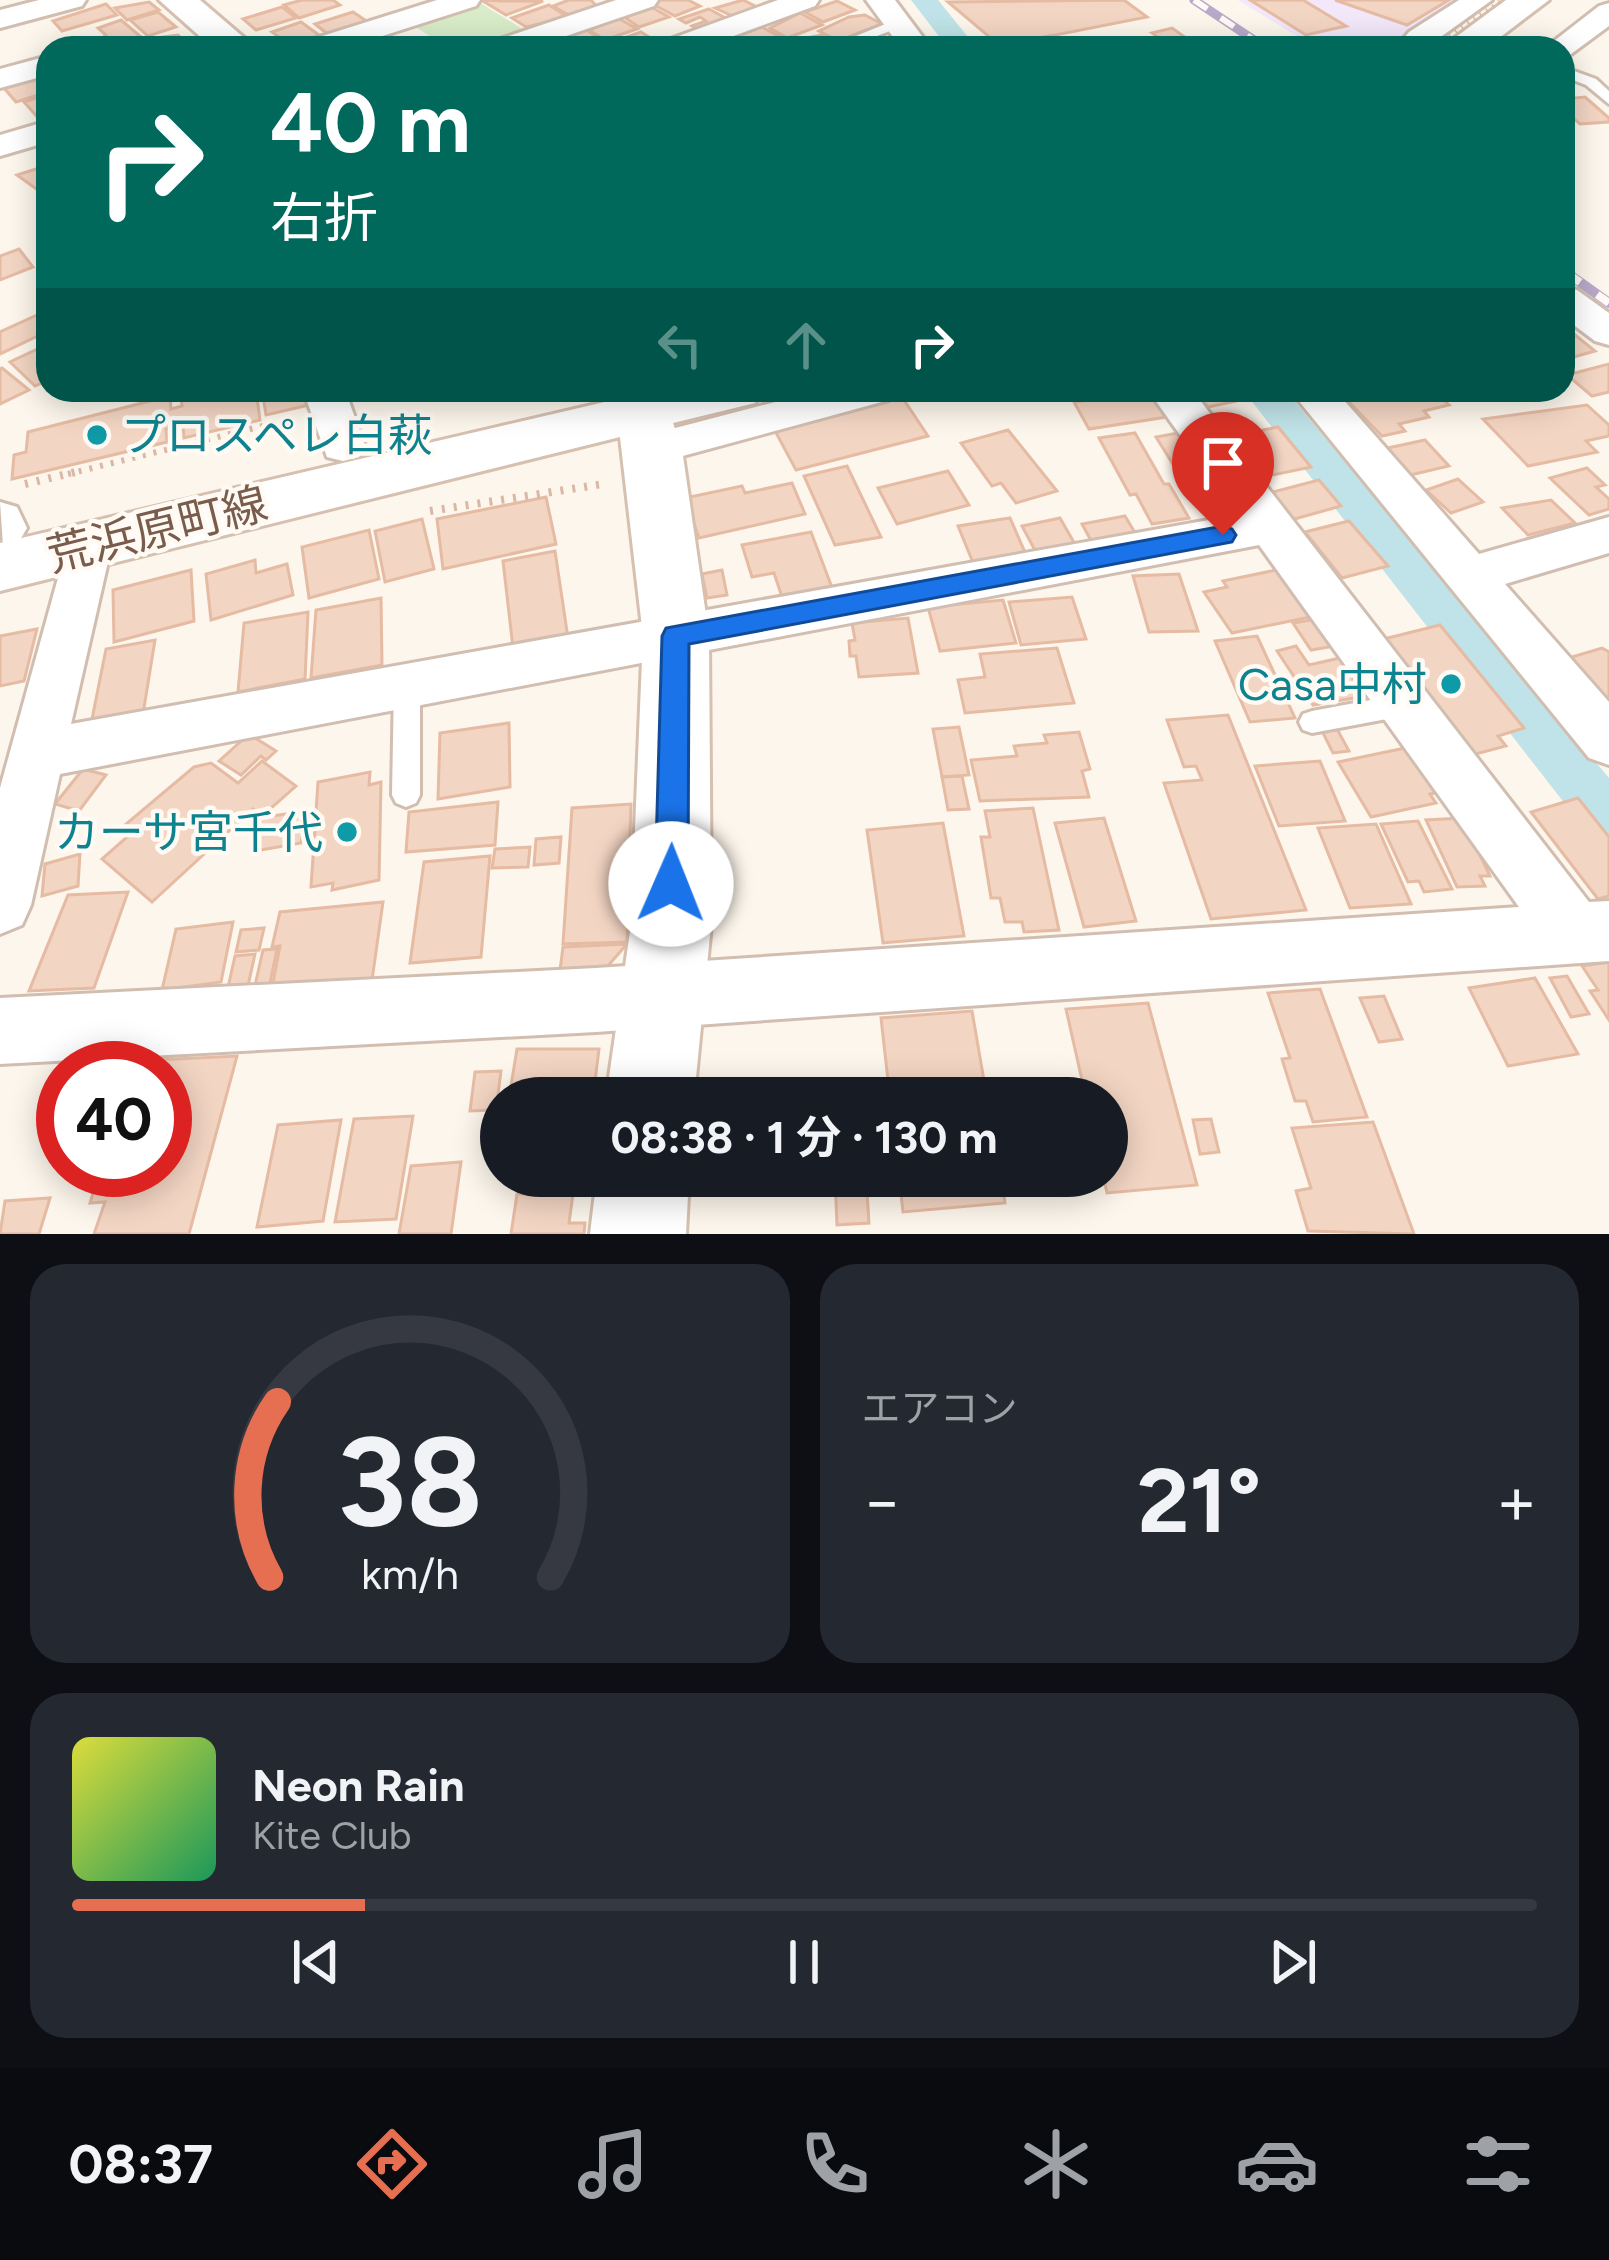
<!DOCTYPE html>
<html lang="ja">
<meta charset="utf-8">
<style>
:root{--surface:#171b24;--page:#242831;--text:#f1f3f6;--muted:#9ea1a6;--line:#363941;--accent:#e76f51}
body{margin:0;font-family:Figtree,"Noto Sans JP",sans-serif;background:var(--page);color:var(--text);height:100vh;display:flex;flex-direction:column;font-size:45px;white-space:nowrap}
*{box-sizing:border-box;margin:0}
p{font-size:39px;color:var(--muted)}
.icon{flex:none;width:66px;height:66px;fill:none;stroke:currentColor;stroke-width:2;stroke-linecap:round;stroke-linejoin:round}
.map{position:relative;height:1234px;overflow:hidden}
.details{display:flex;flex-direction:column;gap:30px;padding:30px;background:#0d0f14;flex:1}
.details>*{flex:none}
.top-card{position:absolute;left:36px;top:36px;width:1539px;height:366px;border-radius:36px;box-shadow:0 6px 30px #0003;background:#00695c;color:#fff;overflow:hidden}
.speed{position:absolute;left:36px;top:1041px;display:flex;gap:24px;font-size:60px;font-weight:700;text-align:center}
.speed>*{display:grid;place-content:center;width:156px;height:156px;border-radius:50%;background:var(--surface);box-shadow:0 6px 30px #0003;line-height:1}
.speed .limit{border:18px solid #d22;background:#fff;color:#111}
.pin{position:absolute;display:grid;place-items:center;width:102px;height:102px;color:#fff;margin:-123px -51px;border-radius:50% 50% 50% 0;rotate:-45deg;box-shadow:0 0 12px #0007}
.pin .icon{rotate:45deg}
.me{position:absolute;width:132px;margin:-66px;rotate:1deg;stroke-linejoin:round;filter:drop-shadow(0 0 9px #0008)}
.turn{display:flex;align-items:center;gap:42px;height:252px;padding:0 36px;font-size:54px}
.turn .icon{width:156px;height:156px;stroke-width:2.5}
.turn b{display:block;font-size:84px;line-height:102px}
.lanes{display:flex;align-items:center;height:114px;padding:0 36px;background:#0003;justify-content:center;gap:60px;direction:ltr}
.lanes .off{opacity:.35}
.big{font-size:90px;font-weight:700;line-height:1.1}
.details .widget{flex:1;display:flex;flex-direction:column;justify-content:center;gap:18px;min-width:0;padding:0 42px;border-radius:36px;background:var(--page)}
.details .dial{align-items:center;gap:0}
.dial svg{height:312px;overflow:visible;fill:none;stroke:var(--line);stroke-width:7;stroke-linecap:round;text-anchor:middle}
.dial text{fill:var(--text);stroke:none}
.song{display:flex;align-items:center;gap:36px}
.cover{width:144px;height:144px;border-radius:18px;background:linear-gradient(135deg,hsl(60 70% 55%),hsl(150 70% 35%))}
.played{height:12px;border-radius:6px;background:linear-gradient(90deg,var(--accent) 20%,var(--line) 20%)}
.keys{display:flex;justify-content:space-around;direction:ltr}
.heat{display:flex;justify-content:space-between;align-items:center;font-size:66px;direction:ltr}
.details .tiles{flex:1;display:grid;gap:30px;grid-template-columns:1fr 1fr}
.widget:last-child{grid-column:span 2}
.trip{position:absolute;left:480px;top:1077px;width:648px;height:120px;border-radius:60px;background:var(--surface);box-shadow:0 6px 30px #0003;font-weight:700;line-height:120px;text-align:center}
.tab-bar{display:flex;height:192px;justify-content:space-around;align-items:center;background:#090b0e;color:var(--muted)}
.tab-bar .icon{width:84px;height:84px}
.tab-bar .active{color:var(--accent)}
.tab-bar b{font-size:54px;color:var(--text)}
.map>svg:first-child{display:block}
.education{fill:#f3e8fa}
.green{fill:#d8ecc9}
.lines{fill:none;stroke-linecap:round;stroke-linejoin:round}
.canal{fill:#bfe3e8;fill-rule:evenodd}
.building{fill:#f3d5c3;stroke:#e6bba3;stroke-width:3}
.lane-casing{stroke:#d1beb0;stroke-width:6}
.street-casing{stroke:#d1beb0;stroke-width:6}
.secondary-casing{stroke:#d6c0b0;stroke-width:6}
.path-far1{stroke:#d9b8a5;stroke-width:6;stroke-dasharray:3 8;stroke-linecap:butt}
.path{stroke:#d9b8a5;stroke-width:8;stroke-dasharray:3 9;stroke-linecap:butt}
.lane{fill:#fff;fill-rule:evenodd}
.street{fill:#fff;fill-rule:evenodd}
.secondary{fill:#fff;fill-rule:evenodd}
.rail-far1-casing{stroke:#b9a8c9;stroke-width:9}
.rail-casing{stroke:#b9a8c9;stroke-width:10}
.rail-far1{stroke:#fffaf3;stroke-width:6;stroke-dasharray:16;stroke-linecap:butt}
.rail{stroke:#fffaf3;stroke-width:8;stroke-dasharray:21;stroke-linecap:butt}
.path-bridge{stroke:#d9b8a5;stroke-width:4.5;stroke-dasharray:1.5 6;stroke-linecap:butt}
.route{fill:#1a73e8;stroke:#114b97;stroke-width:3}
.culture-dot{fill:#0f9aa8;stroke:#fffaf3;stroke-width:4.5}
.labels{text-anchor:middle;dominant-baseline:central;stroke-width:9;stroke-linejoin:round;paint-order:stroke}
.culture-label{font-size:45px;fill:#0d838f;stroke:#fffaf3;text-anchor:end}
.street-label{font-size:45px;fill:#7a5c4d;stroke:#fffaf3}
</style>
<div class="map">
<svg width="1609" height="1234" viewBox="0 0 1609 1234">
<rect width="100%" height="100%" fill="#fdf6ec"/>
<!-- education -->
<polygon class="education" points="1238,0 1463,0 1383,48 1316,48"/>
<!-- green -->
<path class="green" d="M477,1L531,34C478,51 462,58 414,26L421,19Z"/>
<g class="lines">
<!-- canal -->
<g class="canal">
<polygon points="911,0 938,0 977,48 948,48"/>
<polygon points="1243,390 1285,390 1609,778 1609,843 1590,836"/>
</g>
</g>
<!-- building -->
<g class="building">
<polygon points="302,0 333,0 340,5 299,18 284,5"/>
<polygon points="487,0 501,1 543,1 506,15 483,1"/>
<polygon points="569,0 591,0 599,9 574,18 553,6"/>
<polygon points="659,0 688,0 700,6 675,16 651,3"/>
<polygon points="743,0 761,9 737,18 715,8"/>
<polygon points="1124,0 1147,17 1000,46 948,2"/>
<polygon points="1250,0 1303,0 1346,26 1306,35"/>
<polygon points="1335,0 1449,0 1407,25"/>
<polygon points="837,1 855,10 823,22 805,12"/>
<polygon points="149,2 159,10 127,20 115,8"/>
<polygon points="106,4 117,15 62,31 53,21"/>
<polygon points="549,5 568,17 526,27 512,18"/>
<polygon points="282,7 296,18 256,30 243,19"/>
<polygon points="653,8 669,17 639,27 624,17"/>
<polygon points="709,9 731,21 701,32 692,26 706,21 700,17 686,23 679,19"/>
<polygon points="158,12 176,27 148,36 130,20"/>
<polygon points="353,12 368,22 329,35 315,24"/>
<polygon points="800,13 822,25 787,38 770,28"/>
<polygon points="865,15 882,24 838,41 819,31 849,17"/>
<polygon points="618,18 637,29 605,40 589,30"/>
<polygon points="121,20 140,36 106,47 99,41 106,35 98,28"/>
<polygon points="301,22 323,38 292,48 266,44 282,39 272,32"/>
<polygon points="760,26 784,39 760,48 737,44 742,42 733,37"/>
<polygon points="583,28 604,41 572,48 557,39"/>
<polygon points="1172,28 1200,48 1173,48 1152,33"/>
<polygon points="641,32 660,44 622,48 613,42"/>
<polygon points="178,35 190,46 137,45 163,37"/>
<polygon points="821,35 837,44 784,48 777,44"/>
<polygon points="1053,35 1069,48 1020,48 1014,43"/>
<polygon points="48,73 48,92 16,102 3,87"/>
<polygon points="48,94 48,120 40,120 24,102"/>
<polygon points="1585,97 1609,118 1609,122 1580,124 1563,109 1563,99"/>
<polygon points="48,165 48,191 42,193 17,175"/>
<polygon points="19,249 33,267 0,280 0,256"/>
<polygon points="48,310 48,331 0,354 0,332"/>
<polygon points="1569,330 1595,351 1563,360 1563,331"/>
<polygon points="46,345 48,380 35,386 10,362"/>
<polygon points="1609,364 1609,392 1592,396 1567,375"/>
<polygon points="2,368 29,390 0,404 0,369"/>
<polygon points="212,390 256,390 260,420 184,438 183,425 166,429 167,442 12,479 14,455 26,452 28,432 170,396 171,409 182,406 181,397"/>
<polygon points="262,390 310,390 313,404 266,415"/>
<polygon points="1157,390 1173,416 1089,429 1074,402"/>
<polygon points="1194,390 1243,390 1250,398 1208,407"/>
<polygon points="1357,390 1433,390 1449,405 1424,411 1429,417 1399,424 1405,431 1382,436 1346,399 1362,395"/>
<polygon points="902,397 928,436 796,470 774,429"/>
<polygon points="1587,405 1609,425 1609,436 1586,441 1597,452 1528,466 1483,419"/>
<polygon points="1242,427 1247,433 1278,427 1311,467 1258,478 1221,431"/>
<polygon points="1008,430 1057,491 1016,503 1001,483 992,486 961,443"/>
<polygon points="1189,431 1210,462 1176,469 1156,437"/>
<polygon points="1135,433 1164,484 1169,484 1189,518 1152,524 1136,494 1130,495 1099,438"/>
<polygon points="1425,440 1449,466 1402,477 1383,449"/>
<polygon points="847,466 881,537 835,545 804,476"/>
<polygon points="1587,468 1605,485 1596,487 1609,499 1609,509 1589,515 1550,478"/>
<polygon points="948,471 969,505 897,524 878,488"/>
<polygon points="1458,479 1483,502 1451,513 1426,490"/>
<polygon points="1319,480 1341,506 1291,520 1269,493"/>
<polygon points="792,483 805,514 699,538 685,498 742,486 745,493"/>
<polygon points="546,497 556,544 443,569 437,519"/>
<polygon points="1551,500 1575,523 1528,535 1502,508"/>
<polygon points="1125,516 1137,536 1094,546 1082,524"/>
<polygon points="1010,518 1027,557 974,565 958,526"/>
<polygon points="1060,518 1076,546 1037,554 1022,526"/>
<polygon points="422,519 434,569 385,582 375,531"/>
<polygon points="1349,521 1388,566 1342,578 1305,532"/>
<polygon points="369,530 379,579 309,598 302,547"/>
<polygon points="811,532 834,593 784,603 774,573 752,577 742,545"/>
<polygon points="555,551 568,638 513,648 503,561"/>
<polygon points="255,560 256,573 287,564 293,595 211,620 206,574"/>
<polygon points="1281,569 1315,616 1232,633 1204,592 1227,587 1223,581"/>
<polygon points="191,570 194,621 114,642 113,590"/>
<polygon points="722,570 727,595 707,598 702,574"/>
<polygon points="1179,574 1198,631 1149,632 1133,576"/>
<polygon points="1072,597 1086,639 1021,645 1009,602"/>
<polygon points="381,598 382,665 311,678 316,610"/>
<polygon points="1003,600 1016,643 940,651 928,607"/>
<polygon points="308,612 305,679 238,692 244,623"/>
<polygon points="908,618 918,673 859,677 856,656 850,656 849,641 855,640 852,623"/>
<polygon points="1317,619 1335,646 1311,650 1293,623"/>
<polygon points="1440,625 1524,728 1498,736 1506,746 1468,756 1380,640"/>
<polygon points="37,629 24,681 0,686 0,636"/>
<polygon points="1257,636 1295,718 1250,722 1215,641"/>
<polygon points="155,640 143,714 91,724 106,649"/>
<polygon points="1296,646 1309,665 1344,657 1372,695 1313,705 1277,651"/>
<polygon points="1057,648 1074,703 965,713 958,680 985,677 980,654"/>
<polygon points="1602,648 1609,652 1609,707 1565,659"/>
<polygon points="1228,715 1306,910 1211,919 1164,783 1202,780 1196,766 1184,767 1167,720"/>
<polygon points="509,723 510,787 438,799 440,733"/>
<polygon points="959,727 969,775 942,777 933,729"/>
<polygon points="1337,729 1349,751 1333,753 1322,731"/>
<polygon points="1079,732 1090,769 1082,771 1089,797 980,801 971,760 1017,756 1014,746 1047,743 1044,735"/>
<polygon points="249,734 276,751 266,760 261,756 241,775 219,761"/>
<polygon points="1405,748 1436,793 1430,794 1436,803 1371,817 1338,762"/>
<polygon points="262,761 296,786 262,816 253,809 152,902 102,859 135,830 126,824 194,767 211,763 238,783"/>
<polygon points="1320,761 1345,821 1279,826 1255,766"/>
<polygon points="83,769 106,775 79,811 55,804"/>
<polygon points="370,772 369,785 381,782 379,880 332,890 333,883 311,887 318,782"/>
<polygon points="962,776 969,809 948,810 942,777"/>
<polygon points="1578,798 1609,837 1609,896 1598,899 1531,812"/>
<polygon points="498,802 495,845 406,852 409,812"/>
<polygon points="631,804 627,942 563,944 572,808"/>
<polygon points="1033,808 1059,930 1024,932 1022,922 1005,922 1000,898 991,898 981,837 990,837 985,811"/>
<polygon points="305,811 301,843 255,851 259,818"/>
<polygon points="1104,818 1136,921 1084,927 1055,823"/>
<polygon points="1462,818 1490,876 1480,876 1485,886 1457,887 1426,820"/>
<polygon points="1418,821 1452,889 1424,892 1419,881 1408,882 1381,824"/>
<polygon points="943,823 964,936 883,943 867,830"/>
<polygon points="1376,824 1411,904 1350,908 1318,828"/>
<polygon points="561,837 559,863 534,865 536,839"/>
<polygon points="530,847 528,867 492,868 495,849"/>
<polygon points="80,854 78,886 42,896 45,864"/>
<polygon points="490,856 481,957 410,963 424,862"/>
<polygon points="128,892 94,988 29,991 68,895"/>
<polygon points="383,902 372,980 272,988 280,946 272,947 280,912"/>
<polygon points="233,922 221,982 162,990 176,929"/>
<polygon points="264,928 259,950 236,952 241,930"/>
<polygon points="627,944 606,968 560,970 563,947"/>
<polygon points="277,949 269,988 254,990 263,950"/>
<polygon points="255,954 247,990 227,992 235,956"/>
<polygon points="1609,962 1609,1020 1590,991 1598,990 1582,966"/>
<polygon points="1567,976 1589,1014 1571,1017 1550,978"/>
<polygon points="1535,978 1578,1054 1508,1066 1469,988"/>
<polygon points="1320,989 1367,1117 1313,1122 1306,1101 1295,1101 1282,1059 1290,1058 1268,993"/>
<polygon points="1384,996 1402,1039 1379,1042 1360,998"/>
<polygon points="1148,1003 1197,1185 1107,1193 1103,1176 1107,1176 1107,1098 1086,1098 1066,1009"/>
<polygon points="972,1011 987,1098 890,1098 881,1018"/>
<polygon points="517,1049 599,1049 593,1098 509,1098"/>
<polygon points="237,1056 189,1234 94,1234 105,1202 90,1203 100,1170 165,1170 165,1068 134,1068 136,1061"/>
<polygon points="501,1071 496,1110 470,1111 475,1072"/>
<polygon points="413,1116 396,1219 335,1222 354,1119"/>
<polygon points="1211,1119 1219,1152 1200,1154 1193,1120"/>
<polygon points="341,1120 323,1221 257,1227 278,1125"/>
<polygon points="1373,1122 1414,1234 1308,1231 1296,1191 1311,1188 1292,1128"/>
<polygon points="461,1162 451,1234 399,1234 411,1166"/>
<polygon points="835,1176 866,1176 869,1223 837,1225"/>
<polygon points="899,1176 1001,1176 1005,1203 903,1212"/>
<polygon points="517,1194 573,1194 569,1223 585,1223 584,1234 511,1234"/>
<polygon points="50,1198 39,1234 0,1234 5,1201"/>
</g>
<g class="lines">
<defs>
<g id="lane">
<polygon points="898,19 905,23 903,26 848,47 836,44"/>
<polygon points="1563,67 1596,79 1609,91 1609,104 1586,85 1563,76"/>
<polygon points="407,675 416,678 420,685 420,795 416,803 406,807 396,803 392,795 394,685 398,678"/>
<polygon points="1403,694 1412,698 1416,705 1412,712 1403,716 1312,733 1303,730 1299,722 1303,714 1312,711"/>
</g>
<g id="street">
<polygon points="39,0 86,0 82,6 0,28 0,10"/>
<polygon points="437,0 480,0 476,6 345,48 299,48 303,42"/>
<polygon points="616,0 658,0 654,6 531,48 487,48 491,42"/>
<polygon points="778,0 819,0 815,6 701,48 658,48 662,42"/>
<polygon points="866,0 895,0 931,48 901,48"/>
<polygon points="1459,0 1492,0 1442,36 1462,48 1409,44 1404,38 1409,32"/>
<polygon points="1609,3 1609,26 1571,54 1563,56 1563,48 1545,48 1599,6"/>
<polygon points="48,56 48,75 0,88 0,69"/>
<polygon points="48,121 48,142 0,156 0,135"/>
<polygon points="1563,286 1577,290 1609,313 1609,345 1595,341 1563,317"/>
<polygon points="303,390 345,390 365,446 359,457 343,461 327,457"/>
<polygon points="821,390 895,390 889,400 653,464 637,460 631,449 637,438"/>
<polygon points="1148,390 1192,390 1589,902 1609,901 1609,961 596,1032 0,1064 0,998 596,968 1519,907 1259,545 60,774 31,905 22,925 0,934 0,788 71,531 88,526 105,531 112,544 71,724 1237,515"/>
<polygon points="1290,390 1335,390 1479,554 1609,517 1609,553 1505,584 1609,702 1609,765 1589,758"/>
<polygon points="0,502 17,507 27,528 20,540 3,545"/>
</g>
<g id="secondary">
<polygon points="159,0 200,0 256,48 213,48"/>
<polygon points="1506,0 1549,0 1486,48 1441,48"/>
<polygon points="605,390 763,390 755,403 673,423 682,449 709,636 711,925 694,1098 606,1098 631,925 643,636 620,437 0,591 0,543 609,401"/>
<polygon points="597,1176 689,1176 686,1234 590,1234"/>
</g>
</defs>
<!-- lane casing -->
<use href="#lane" class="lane-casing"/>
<!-- street casing -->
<use href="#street" class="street-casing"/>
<!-- secondary casing -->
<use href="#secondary" class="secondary-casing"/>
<!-- path-far1 -->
<polyline class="path-far1" points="68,474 291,419"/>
<!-- path -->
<g class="path">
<polyline points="25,484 80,471"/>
<polyline points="430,511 603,484"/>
</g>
<!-- lane -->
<use href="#lane" class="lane"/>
<!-- street -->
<use href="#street" class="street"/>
<!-- secondary -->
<use href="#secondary" class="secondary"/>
<defs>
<polyline id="rail-far1" points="1194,0 1266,48"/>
<polyline id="rail" points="1563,270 1609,303"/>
</defs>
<!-- rail-far1 casing -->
<use href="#rail-far1" class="rail-far1-casing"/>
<!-- rail casing -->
<use href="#rail" class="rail-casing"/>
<!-- rail-far1 -->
<use href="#rail-far1" class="rail-far1"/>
<!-- rail -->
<use href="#rail" class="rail"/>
<!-- path-bridge -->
<polyline class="path-bridge" points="1430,48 1503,0"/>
</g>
<!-- route -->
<polygon class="route" points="1223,526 1232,529 1236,535 1232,542 689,644 688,884 683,894 671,899 660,894 655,884 662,636 666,628"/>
<!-- markers -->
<g class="culture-dot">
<circle cx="97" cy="435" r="12"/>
<circle cx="1451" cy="684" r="12"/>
<circle cx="347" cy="832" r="12"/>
</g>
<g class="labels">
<!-- culture labels -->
<g class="culture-label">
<text x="121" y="435" text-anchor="start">プロスペレ白萩</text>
<text x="1427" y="684">Casa中村</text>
<text x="323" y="832">カーサ宮千代</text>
</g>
<!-- street labels -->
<g class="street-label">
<text transform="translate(157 529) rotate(-14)">荒浜原町線</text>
</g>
</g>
</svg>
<div class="speed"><div class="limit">40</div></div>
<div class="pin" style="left:1223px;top:535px;background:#d93025"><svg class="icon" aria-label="arrive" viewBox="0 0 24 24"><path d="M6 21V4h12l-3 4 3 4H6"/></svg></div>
<svg class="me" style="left:671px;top:884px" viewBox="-20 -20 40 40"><circle r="19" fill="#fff"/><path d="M0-13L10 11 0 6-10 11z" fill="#1a73e8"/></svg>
<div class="trip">08:38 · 1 分 · 130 m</div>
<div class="top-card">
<div class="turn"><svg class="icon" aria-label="right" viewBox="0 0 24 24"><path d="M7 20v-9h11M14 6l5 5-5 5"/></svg><div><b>40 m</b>右折</div></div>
<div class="lanes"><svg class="icon off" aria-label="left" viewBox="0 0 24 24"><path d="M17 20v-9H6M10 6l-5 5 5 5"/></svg><svg class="icon off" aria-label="ahead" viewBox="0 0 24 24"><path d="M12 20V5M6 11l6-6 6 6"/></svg><svg class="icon" aria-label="right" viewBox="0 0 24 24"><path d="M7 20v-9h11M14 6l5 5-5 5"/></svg></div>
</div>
</div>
<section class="details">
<div class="tiles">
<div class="widget dial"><svg viewBox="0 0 100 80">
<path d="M14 69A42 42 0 1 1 86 69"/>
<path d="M14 69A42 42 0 0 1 16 24" stroke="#e76f51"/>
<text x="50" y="56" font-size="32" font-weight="700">38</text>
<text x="50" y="72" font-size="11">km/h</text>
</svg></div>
<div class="widget"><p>エアコン</p>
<div class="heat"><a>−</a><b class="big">21°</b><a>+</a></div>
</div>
<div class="widget">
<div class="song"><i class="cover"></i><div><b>Neon Rain</b><p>Kite Club</p></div></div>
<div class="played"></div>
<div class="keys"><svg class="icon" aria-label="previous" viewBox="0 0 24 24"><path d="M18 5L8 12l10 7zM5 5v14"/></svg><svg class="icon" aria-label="pause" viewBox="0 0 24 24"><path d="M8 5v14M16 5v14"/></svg><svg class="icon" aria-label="next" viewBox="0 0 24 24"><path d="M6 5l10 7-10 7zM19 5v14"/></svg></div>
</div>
</div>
</section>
<nav class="tab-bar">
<b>08:37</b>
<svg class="icon active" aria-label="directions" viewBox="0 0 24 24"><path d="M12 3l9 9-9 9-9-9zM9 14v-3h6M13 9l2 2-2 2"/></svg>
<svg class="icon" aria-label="music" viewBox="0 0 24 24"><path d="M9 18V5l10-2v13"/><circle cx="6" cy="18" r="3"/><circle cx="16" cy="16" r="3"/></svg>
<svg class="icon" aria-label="phone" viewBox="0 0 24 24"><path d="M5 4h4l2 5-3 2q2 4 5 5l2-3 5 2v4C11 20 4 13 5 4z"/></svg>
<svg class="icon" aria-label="climate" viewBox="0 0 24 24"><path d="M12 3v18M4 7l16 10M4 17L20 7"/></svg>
<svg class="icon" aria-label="car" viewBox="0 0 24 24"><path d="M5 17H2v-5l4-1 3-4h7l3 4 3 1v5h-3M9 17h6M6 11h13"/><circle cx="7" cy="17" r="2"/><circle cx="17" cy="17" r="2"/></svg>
<svg class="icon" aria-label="filters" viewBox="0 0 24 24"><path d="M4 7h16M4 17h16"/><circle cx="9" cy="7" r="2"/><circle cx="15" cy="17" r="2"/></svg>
</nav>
